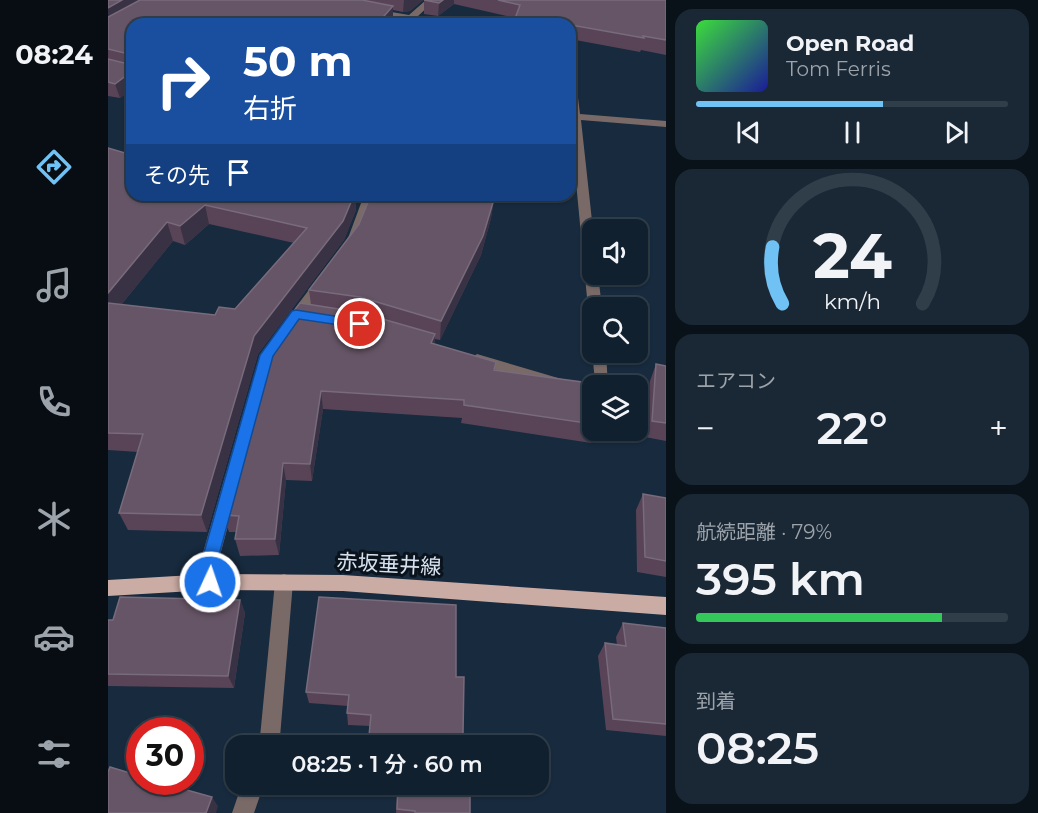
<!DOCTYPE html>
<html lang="ja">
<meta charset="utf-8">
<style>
:root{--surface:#11202e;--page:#1a2836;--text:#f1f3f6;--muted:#9ca3aa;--line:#303e4a;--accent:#70c2f4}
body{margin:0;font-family:Montserrat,"Noto Sans JP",sans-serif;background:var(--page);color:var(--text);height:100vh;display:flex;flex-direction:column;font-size:22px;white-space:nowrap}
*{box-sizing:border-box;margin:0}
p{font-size:20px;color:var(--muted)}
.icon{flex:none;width:33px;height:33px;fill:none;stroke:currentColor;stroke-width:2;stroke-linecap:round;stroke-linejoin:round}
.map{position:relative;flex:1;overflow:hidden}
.panel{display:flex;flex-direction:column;gap:9px;padding:9px;background:#091219;width:372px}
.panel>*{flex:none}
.top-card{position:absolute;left:18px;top:18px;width:450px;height:183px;border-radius:18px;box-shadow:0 2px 4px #0004,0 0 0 2px var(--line);background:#1a4fa0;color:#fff;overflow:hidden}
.tools{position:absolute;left:474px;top:219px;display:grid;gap:12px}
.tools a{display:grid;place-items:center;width:66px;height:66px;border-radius:12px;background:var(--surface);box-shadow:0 2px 4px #0004,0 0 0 2px var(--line);font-size:30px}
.speed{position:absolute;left:18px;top:717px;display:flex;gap:12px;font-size:30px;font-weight:700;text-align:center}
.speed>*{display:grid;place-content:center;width:78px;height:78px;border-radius:50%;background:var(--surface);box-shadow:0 2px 4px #0004,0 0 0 2px var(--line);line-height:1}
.speed .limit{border:9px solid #d22;background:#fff;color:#111}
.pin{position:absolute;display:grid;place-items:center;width:51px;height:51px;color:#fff;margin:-26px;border:3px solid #fff;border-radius:50%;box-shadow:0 2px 6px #0007}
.me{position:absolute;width:66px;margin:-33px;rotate:3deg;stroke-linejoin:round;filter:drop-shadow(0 0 4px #0008)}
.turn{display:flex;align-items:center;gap:21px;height:126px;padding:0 18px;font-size:27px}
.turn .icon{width:78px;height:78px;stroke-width:2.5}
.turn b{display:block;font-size:42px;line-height:51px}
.then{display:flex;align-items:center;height:57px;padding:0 18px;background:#0003;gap:12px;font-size:22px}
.big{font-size:45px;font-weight:600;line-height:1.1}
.panel .card{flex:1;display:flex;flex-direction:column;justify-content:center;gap:9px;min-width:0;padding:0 21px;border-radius:18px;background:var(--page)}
.panel .dial{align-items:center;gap:0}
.dial svg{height:156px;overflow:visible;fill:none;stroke:var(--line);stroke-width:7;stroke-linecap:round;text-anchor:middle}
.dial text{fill:var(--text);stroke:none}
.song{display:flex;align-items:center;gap:18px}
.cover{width:72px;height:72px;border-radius:9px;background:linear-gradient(135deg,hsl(120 70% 55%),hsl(240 70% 35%))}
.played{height:6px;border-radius:3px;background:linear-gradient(90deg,var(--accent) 60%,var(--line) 60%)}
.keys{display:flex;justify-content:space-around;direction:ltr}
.heat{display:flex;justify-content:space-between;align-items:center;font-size:33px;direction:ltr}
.charge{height:9px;border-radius:4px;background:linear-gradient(90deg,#34c759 79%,var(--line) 0)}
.trip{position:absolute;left:117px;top:735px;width:324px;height:60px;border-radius:18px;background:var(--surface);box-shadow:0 2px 4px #0004,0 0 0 2px var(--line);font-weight:600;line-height:60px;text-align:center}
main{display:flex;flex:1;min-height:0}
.dock{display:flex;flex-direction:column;width:108px;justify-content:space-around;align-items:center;background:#070d12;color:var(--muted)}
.dock .icon{width:42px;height:42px}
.dock .current{color:var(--accent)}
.dock b{font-size:27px;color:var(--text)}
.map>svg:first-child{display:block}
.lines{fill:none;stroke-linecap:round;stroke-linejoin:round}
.minor{fill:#796a67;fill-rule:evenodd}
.major{fill:#cbaca4;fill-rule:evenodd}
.wall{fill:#584456;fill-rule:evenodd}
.shaded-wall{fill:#393245}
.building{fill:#656;stroke:#786b7c;stroke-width:1.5}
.route{fill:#1a73e8;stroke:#114b97;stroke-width:1.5}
.labels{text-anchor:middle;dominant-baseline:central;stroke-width:6;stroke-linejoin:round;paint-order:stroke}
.near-street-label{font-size:21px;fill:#d6e1ef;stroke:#0a121b}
</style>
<main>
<nav class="dock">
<b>08:24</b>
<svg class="icon current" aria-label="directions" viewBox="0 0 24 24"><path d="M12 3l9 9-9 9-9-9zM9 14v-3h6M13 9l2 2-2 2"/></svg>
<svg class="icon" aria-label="music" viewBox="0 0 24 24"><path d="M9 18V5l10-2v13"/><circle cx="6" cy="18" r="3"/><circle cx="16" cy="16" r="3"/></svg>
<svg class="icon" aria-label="phone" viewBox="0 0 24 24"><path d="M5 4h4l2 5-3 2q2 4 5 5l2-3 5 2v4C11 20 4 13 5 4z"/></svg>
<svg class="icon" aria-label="climate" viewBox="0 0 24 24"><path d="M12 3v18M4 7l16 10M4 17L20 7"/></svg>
<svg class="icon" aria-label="car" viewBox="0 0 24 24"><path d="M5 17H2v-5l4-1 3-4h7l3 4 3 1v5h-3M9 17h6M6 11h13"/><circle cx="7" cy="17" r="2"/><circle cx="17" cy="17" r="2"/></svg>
<svg class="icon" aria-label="filters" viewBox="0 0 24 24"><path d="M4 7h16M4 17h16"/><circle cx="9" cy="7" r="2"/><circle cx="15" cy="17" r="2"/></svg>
</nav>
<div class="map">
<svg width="558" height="813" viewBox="0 0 558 813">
<rect width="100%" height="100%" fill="#172a3e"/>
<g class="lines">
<!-- minor -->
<g class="minor">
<polygon points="318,0 327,0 309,17 339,24 304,21 296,24 294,22 296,19 262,11 266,9 301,15"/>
<polygon points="462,62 466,65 472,114 558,121 558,127 473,120 485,230 484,274 490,274 494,308 484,308 484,312 480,308 462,119"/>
<polygon points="256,195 268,195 251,241 249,244 241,244 239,241"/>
<polygon points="214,278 220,282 166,356 108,570 111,582 108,588 102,590 96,588 90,570 152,355 209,279"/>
<polygon points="484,352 498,352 500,386 484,386 487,381"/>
<polygon points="369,354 484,388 484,398 364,363 362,359"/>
<polygon points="176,574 182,576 185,582 172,737 170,746 149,746 152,737 167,582 170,576"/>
<polygon points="134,784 156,784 146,813 124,813"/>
</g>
<!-- major -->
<polygon class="major" points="102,574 235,575 558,597 558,615 235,591 102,590 0,596 0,580"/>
</g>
<!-- wall -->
<g class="wall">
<polygon points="0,0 315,0 302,11 295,12 285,10 285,19 24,24 24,90 23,90 12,98 0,96"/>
<polygon points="316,0 558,0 558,55 533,50 532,52 462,39 462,24 405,24 407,18 346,4 330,16 316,14"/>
<path d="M0,148L24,195H247L248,210L236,240L150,354L99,532L20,530L11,513L30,452L0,450ZM101,224L186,243L127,309L107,315L13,305L65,241L77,245Z"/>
<polygon points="278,197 386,199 383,218 373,255 332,340 327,339 326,344 386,370 484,386 484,430 487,430 483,443 353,423 354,418 215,409 204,481 178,480 171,555 132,556 127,539 128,532 121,532 115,515 203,305 201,290"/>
<polygon points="548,364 558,366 558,441 537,437 542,381"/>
<polygon points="535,494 558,498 558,577 529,572 528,510"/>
<polygon points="132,600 137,613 126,688 0,686 0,620 5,620"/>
<polygon points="348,605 262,726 240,725 239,713 240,706 201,703 198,692"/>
<polygon points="515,623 558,628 558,736 498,730 490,656 497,643 509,645 508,637"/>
<polygon points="256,784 362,784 362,813 288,813 289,796 256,793"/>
</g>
<!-- shaded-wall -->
<g class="shaded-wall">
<polygon points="14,0 40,0 0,23 0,8"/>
<polygon points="296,0 315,0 302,11 295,12"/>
<polygon points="335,0 346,0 346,4 330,16 331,3"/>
<polygon points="285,6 285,19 281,24 269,24"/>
<polygon points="19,75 23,90 12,98 7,84"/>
<polygon points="246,195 247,195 248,210 236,240 150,354 99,532 93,515 146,336"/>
<polygon points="386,199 383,218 373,255 332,340 333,321"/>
<polygon points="97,205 101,224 77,245 72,226"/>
<polygon points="59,222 65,241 0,321 0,293"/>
<polygon points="327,334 326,353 323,343"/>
<polygon points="213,391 215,409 204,481 202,464"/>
<polygon points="175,463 178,480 171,555 167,539"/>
<polygon points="132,600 137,613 126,688 120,676"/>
<polygon points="104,797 110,806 108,813 98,813"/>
</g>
<!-- building -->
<g class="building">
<polygon points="0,0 14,0 0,8"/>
<polygon points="32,0 254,0 285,6 269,24 24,24 24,76 19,75 7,84 0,82 0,59 20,64 22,62 21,54 0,49 0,17"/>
<polygon points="316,0 335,0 331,3"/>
<polygon points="390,0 558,0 558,40 535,36 536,38 452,23 451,24 405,24 412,5"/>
<polygon points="0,148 24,155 24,195 246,195 235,221 146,336 93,515 11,513 35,434 0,433 0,303 107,315 111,307 127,309 199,228 97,205 72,226 59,222 0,293"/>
<polygon points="263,195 278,197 279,195 358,195 386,199 375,236 333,321 252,297 201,290 251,224"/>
<polygon points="192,303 250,312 327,334 323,343 388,362 386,370 489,384 489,386 484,386 484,424 356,405 356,400 213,391 202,464 175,463 167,539 127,539 131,516 115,515 165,339"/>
<polygon points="548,364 558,366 558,423 544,421"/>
<polygon points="535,494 558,498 558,561 537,557"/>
<polygon points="12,597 132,600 120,676 0,674 0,620 5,620"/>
<polygon points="211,597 348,605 348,677 356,677 355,734 362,734 362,746 260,746 263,715 239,713 241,695 198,692"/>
<polygon points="515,623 558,628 558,724 505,719 497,643 518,646"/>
<polygon points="2,767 32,776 32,782 50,782 104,797 98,813 0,813 0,772"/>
<polygon points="262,784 362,784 362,813 307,813 307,811 289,809 290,787"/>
</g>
<!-- route -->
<polygon class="route" points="188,310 252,320 258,324 252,328 191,319 165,356 107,570 110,582 108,587 102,589 96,587 91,570 152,355 184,311"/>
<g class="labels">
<!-- near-street labels -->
<g class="near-street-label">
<text transform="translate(281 564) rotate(3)">赤坂垂井線</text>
</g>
</g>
</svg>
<div class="tools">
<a><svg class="icon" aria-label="sound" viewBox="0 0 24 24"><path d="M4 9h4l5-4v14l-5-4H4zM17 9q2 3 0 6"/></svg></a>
<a><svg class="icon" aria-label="search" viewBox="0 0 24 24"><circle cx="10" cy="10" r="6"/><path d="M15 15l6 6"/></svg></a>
<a><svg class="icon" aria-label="layers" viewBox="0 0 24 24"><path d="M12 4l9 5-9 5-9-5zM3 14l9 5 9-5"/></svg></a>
</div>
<div class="speed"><div class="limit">30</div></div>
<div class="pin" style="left:252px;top:324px;background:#d93025"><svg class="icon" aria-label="arrive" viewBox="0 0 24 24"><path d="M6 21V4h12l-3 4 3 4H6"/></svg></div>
<svg class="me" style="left:102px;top:582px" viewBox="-20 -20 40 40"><circle r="17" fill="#1a73e8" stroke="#fff" stroke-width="3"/><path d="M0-11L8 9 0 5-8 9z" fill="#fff"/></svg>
<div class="trip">08:25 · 1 分 · 60 m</div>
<div class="top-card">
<div class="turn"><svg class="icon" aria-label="right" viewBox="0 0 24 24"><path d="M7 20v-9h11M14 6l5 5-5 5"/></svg><div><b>50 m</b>右折</div></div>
<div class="then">その先<svg class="icon" aria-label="arrive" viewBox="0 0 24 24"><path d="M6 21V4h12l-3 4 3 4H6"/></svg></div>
</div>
</div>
<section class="panel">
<div class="card">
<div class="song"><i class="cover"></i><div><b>Open Road</b><p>Tom Ferris</p></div></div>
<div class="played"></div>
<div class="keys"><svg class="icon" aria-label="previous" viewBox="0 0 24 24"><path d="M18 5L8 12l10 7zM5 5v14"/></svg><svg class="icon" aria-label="pause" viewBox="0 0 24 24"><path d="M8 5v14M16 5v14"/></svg><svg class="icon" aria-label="next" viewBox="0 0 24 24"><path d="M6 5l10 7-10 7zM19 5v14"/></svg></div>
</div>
<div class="card dial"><svg viewBox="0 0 100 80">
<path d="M14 69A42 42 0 1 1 86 69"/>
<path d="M14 69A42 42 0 0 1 9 40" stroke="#70c2f4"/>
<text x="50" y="56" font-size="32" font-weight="700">24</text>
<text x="50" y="72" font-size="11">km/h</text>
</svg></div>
<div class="card"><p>エアコン</p>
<div class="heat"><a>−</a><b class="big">22°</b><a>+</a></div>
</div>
<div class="card"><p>航続距離 · 79%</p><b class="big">395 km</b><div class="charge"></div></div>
<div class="card"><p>到着</p><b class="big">08:25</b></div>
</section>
</main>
